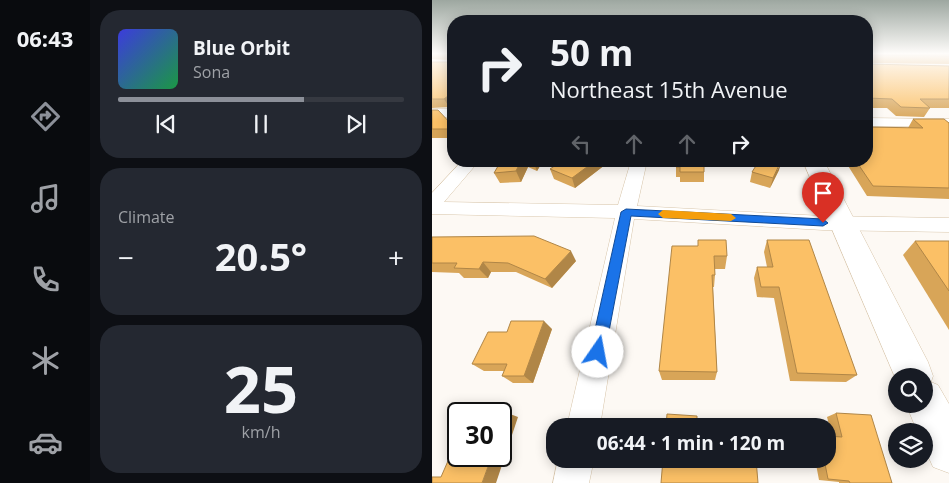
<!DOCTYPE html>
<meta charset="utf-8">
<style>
:root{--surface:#171b24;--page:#242831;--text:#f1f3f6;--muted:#9ea1a6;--line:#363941;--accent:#8c9099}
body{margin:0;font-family:"Open Sans",sans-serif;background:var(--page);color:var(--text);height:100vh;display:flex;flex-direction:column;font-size:19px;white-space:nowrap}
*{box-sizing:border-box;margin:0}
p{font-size:16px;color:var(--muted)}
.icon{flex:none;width:28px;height:28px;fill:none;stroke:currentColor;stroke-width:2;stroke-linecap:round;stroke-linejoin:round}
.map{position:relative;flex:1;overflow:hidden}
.details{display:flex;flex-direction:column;gap:10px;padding:10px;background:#0d0f14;width:342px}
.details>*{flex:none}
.hud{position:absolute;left:15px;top:15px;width:426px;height:152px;border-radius:20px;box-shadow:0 2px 12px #0003;background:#171b24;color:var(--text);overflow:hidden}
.controls{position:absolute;left:456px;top:368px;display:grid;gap:10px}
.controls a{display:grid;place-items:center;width:45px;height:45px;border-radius:50%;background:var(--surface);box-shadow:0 2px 12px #0003;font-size:25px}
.speed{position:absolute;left:15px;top:402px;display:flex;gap:10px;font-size:25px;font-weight:700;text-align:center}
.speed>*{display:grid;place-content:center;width:65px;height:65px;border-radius:50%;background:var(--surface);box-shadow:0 2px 12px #0003;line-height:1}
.speed .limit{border:2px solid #111;border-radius:8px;background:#fff;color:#111}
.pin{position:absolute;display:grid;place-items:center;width:42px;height:42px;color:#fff;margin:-51px -21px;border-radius:50% 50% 50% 0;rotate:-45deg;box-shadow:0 0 5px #0007}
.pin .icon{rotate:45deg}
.me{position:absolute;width:55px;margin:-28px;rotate:12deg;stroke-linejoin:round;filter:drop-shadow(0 0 4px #0008)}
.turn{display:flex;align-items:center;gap:18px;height:105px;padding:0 20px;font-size:22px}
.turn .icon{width:65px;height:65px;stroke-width:2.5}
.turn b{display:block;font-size:35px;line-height:42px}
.lanes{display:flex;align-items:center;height:48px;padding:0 20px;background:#0003;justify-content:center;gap:25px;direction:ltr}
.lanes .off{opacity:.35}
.big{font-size:38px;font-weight:700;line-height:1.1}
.details .widget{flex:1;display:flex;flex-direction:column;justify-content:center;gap:8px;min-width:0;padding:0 18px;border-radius:20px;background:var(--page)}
.details .dial{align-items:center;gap:0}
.dial b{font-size:65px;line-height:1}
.song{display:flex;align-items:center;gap:15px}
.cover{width:60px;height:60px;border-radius:8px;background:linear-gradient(135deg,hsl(240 70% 55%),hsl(140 70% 35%))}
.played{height:5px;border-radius:2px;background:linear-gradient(90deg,var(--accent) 65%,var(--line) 65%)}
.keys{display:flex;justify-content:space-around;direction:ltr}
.heat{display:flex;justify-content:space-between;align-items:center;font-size:28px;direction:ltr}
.trip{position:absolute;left:114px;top:418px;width:290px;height:50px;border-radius:20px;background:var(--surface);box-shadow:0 2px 12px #0003;font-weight:700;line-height:50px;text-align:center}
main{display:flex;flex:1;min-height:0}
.dock{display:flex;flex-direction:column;width:90px;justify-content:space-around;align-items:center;background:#090b0e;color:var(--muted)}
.dock .icon{width:35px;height:35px}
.dock .current{color:var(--accent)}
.dock b{font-size:22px;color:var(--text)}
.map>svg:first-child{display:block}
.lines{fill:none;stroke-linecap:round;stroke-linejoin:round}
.street-casing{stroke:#d7c4a8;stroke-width:1}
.secondary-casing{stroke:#d7c4a8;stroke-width:1}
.street{fill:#fff;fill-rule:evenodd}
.secondary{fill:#fff;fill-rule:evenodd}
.wall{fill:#d8a558}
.shaded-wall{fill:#b08647}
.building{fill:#fbc066;stroke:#b08647}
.route{fill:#1a73e8;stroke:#114b97}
.slow{fill:#f59e0b}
</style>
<main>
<nav class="dock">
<b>06:43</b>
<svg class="icon current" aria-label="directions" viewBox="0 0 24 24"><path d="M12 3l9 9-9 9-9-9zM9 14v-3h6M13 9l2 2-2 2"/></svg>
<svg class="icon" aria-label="music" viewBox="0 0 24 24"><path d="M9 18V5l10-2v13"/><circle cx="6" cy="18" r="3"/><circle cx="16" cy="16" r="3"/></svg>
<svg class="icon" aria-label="phone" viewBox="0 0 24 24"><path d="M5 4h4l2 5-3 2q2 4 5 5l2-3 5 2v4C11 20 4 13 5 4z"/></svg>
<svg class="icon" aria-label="climate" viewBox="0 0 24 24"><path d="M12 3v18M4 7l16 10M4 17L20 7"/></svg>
<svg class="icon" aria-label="car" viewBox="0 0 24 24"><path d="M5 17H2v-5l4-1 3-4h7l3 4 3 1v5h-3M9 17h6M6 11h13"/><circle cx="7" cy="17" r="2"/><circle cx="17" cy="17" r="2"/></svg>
</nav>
<section class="details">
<div class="widget">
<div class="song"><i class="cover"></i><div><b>Blue Orbit</b><p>Sona</p></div></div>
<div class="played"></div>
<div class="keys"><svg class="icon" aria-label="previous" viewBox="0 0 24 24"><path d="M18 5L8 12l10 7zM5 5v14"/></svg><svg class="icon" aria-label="pause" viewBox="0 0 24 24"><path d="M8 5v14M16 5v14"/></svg><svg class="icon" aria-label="next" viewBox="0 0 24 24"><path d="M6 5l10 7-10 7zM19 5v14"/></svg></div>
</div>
<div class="widget"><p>Climate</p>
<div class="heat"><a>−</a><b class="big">20.5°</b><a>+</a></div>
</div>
<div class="widget dial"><b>25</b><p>km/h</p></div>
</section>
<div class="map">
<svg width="517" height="483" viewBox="0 0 517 483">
<rect width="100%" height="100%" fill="#fdf9f4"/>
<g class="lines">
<defs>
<g id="street">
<rect x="0" y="109" width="21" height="8"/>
<polygon points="435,118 517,119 517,127 435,126"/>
<polygon points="30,161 47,161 12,202 186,205 199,161 215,161 205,206 391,216 517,218 517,232 391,230 202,219 168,426 135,426 183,218 0,214 0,193"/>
<polygon points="126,459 162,459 157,483 121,483"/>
</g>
<polygon id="secondary" points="371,161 392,161 496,362 501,376 499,382 506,385 517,404 517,473 501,467 492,447 492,431 485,431 474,404 492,404 492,376 465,376 465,382"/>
</defs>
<!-- street casing -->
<use href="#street" class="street-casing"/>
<!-- secondary casing -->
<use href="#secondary" class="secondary-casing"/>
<!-- street -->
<use href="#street" class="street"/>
<!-- secondary -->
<use href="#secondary" class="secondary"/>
</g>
<!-- wall -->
<g class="wall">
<polygon points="0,54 21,54 17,107 0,108 0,62 17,62 19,60 0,59"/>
<polygon points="435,54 517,54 517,64 437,63 437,64 517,66 517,108 498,108 492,117 464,116 455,108 435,108"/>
<polygon points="0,110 21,126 21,138 0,138"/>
<polygon points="481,119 517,123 517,199 435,196 413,161 435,161 436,127 476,128"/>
<polygon points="69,161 111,161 105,171 96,167 89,182 68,183 62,173"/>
<polygon points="130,161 178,161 143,188 122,179 118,169"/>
<polygon points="244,161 272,172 272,182 248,182 248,177 244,177"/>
<polygon points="347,170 338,188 318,182 320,172"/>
<polygon points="0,237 144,261 120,288 84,272 59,272 56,278 32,278 27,273 0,272"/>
<polygon points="335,240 425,375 414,382 358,381 342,298 325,297 322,278 325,267 335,267 332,252"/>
<polygon points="483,241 517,241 517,330 471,255"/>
<polygon points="266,246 295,256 293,269 283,269 283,275 282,287 281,287 285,372 283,380 230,380 227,371"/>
<polygon points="120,329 101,383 81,383 70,376 72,371 52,371 40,364 75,332"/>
<polygon points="404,413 460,483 407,483 407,482 387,480 383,459 395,459 400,436 395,417"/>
</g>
<!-- shaded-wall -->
<g class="shaded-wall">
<polygon points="21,92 21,104 17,107 12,99"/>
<polygon points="89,161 93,161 96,167 89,182 84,171"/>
<polygon points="101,161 111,161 105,171"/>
<polygon points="163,161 178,161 143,188 140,178"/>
<polygon points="350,161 347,170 338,188 341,178"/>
<polygon points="139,251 144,261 120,288 113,279"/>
<polygon points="51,262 59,272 56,278 47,269"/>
<polygon points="112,321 120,329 101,383 92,376"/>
<polygon points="75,413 86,417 64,483 50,483 60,456 69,456 69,431"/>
</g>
<!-- building -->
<g class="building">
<polygon points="19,54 21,54 21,92 12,99 0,99 0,62 17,62 19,60"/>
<polygon points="435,54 517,54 517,56 438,55 436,57 437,64 517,66 517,99 488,99 498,108 469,107 460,99 435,98"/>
<polygon points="0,110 6,110 21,126 21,129 0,129"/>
<polygon points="481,119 512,119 517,123 517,188 441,186 424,161 435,161 435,126 436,127 491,128"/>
<polygon points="69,161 89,161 84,171 62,173"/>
<polygon points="130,161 163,161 140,178 118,169"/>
<polygon points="244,161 272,161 272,172 248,172 248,167 244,167"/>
<polygon points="327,161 349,161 341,178 320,172"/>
<polygon points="102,236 139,251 113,279 76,263 51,262 47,269 22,268 25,263 0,263 0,237"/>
<polygon points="266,240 294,240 295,256 282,256 283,275 280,275 285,372 227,371 240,246 266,246"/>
<polygon points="335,240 377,240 425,375 365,373 347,287 329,287 325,267 341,267"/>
<polygon points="483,241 517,241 517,291"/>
<polygon points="79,321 112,321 92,376 70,376 75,364 40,364 56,332 75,332"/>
<polygon points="37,413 75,413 69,431 69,414 37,414"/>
<polygon points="404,413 439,415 460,483 418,483 417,481 396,479 392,459 395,459 395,436 410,437"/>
<polygon points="235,414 265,416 265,426 234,426"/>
<polygon points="26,438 26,456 60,456 50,483 0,483 0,477 9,477"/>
<polygon points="231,459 324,459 326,483 229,483"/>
</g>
<!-- sky -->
<linearGradient id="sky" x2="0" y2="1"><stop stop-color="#9da7a0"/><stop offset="0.44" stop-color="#fefcfa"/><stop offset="1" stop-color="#fefcfa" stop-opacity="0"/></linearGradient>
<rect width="517" height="122" fill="url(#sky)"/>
<!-- route -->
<polygon class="route" points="194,209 391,219 396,223 391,226 199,216 173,352 171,357 166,360 161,357 158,352 189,212"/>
<!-- slow -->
<polygon class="slow" points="231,210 299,214 304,218 299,221 231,218 226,214"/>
</svg>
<div class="controls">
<a><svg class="icon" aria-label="search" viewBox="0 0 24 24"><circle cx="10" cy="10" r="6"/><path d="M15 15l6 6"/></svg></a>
<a><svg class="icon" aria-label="layers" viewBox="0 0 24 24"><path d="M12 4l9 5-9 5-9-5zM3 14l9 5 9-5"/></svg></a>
</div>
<div class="speed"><div class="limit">30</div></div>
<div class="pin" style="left:391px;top:223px;background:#d93025"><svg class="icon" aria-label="arrive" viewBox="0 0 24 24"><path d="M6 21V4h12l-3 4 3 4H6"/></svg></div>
<svg class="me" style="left:166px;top:352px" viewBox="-20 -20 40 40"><circle r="19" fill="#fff"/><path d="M0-13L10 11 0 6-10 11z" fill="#1a73e8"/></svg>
<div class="trip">06:44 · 1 min · 120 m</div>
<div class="hud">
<div class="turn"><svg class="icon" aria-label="right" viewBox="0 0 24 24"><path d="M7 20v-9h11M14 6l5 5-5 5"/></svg><div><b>50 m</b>Northeast 15th Avenue</div></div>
<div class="lanes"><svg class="icon off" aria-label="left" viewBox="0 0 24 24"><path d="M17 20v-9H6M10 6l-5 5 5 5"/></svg><svg class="icon off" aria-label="ahead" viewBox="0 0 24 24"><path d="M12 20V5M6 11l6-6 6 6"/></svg><svg class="icon off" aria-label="ahead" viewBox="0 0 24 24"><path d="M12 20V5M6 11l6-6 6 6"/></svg><svg class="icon" aria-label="right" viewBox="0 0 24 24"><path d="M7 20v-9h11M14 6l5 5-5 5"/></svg></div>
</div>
</div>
</main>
